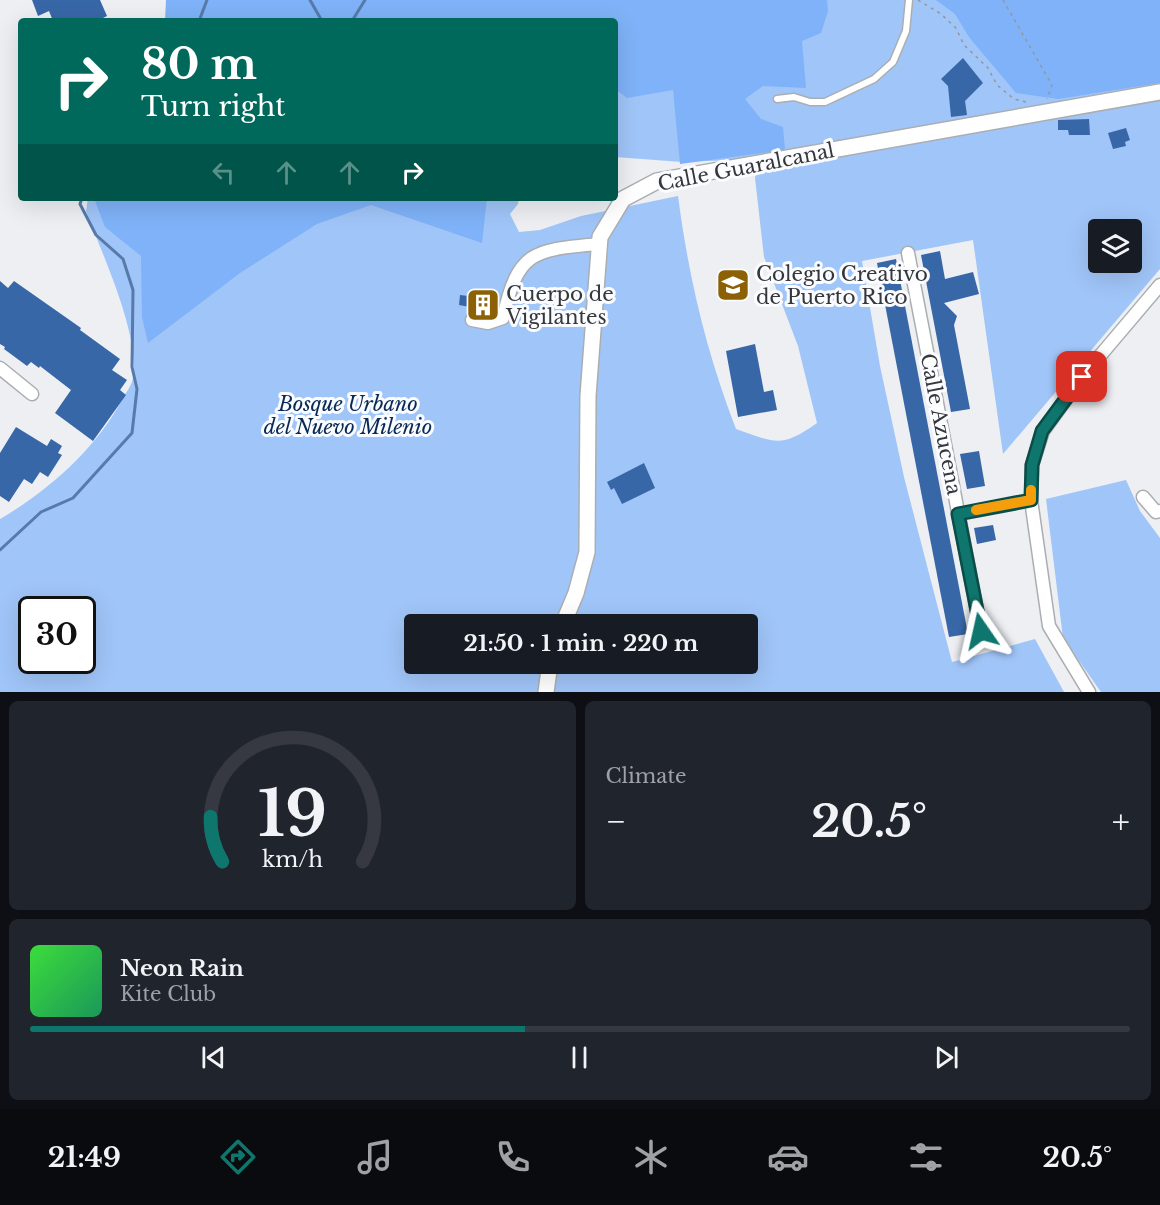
<!DOCTYPE html>
<meta charset="utf-8">
<style>
:root{--surface:#171b24;--page:#20242c;--text:#f1f3f6;--muted:#9ea1a6;--line:#363941;--accent:#0f766e}
body{margin:0;font-family:"Libre Baskerville",serif;background:var(--page);color:var(--text);height:100vh;display:flex;flex-direction:column;font-size:22px;white-space:nowrap}
*{box-sizing:border-box;margin:0}
p{font-size:20px;color:var(--muted)}
.icon{flex:none;width:33px;height:33px;fill:none;stroke:currentColor;stroke-width:2;stroke-linecap:round;stroke-linejoin:round}
.map{position:relative;height:692px;overflow:hidden}
.details{display:flex;flex-direction:column;gap:9px;padding:9px;background:#0d0f14;flex:1}
.details>*{flex:none}
.guide{position:absolute;left:18px;top:18px;width:600px;height:183px;border-radius:6px;box-shadow:0 6px 24px #0002;background:#00695c;color:#fff;overflow:hidden}
.buttons{position:absolute;left:1088px;top:219px;display:grid;gap:12px}
.buttons a{display:grid;place-items:center;width:54px;height:54px;border-radius:6px;background:var(--surface);box-shadow:0 6px 24px #0002;font-size:30px}
.speed{position:absolute;left:18px;top:596px;display:flex;gap:12px;font-size:30px;font-weight:700;text-align:center}
.speed>*{display:grid;place-content:center;width:78px;height:78px;border-radius:50%;background:var(--surface);box-shadow:0 6px 24px #0002;line-height:1}
.speed .limit{border:3px solid #111;border-radius:9px;background:#fff;color:#111}
.pin{position:absolute;display:grid;place-items:center;width:51px;height:51px;color:#fff;margin:-26px;border-radius:12px;box-shadow:0 3px 9px #0006}
.me{position:absolute;width:66px;margin:-33px;rotate:349deg;stroke-linejoin:round;filter:drop-shadow(0 0 4px #0008)}
.turn{display:flex;align-items:center;gap:21px;height:126px;padding:0 24px;font-size:27px}
.turn .icon{width:78px;height:78px;stroke-width:2.5}
.turn b{display:block;font-size:42px;line-height:51px}
.lanes{display:flex;align-items:center;height:57px;padding:0 24px;background:#0003;justify-content:center;gap:30px;direction:ltr}
.lanes .off{opacity:.35}
.big{font-size:45px;font-weight:700;line-height:1.1}
.details .card{flex:1;display:flex;flex-direction:column;justify-content:center;gap:9px;min-width:0;padding:0 21px;border-radius:9px;background:var(--page)}
.details .dial{align-items:center;gap:0}
.dial svg{height:156px;overflow:visible;fill:none;stroke:var(--line);stroke-width:7;stroke-linecap:round;text-anchor:middle}
.dial text{fill:var(--text);stroke:none}
.song{display:flex;align-items:center;gap:18px}
.cover{width:72px;height:72px;border-radius:9px;background:linear-gradient(135deg,hsl(120 70% 55%),hsl(150 70% 35%))}
.played{height:6px;border-radius:3px;background:linear-gradient(90deg,var(--accent) 45%,var(--line) 45%)}
.keys{display:flex;justify-content:space-around;direction:ltr}
.heat{display:flex;justify-content:space-between;align-items:center;font-size:33px;direction:ltr}
.details .tiles{flex:1;display:grid;gap:9px;grid-template-columns:1fr 1fr}
.card:last-child{grid-column:span 2}
.trip{position:absolute;left:404px;top:614px;width:354px;height:60px;border-radius:6px;background:var(--surface);box-shadow:0 6px 24px #0002;font-weight:700;line-height:60px;text-align:center}
.tabs{display:flex;height:96px;justify-content:space-around;align-items:center;background:#090b0e;color:var(--muted)}
.tabs .icon{width:42px;height:42px}
.tabs .on{color:var(--accent)}
.tabs b{font-size:27px;color:var(--text)}
.map>svg:first-child{display:block}
.green{fill:#a0c5f8;fill-rule:evenodd}
.forest{fill:#7fb2f8}
.lines{fill:none;stroke-linecap:round;stroke-linejoin:round}
.stream{stroke:#577aaa;stroke-width:3}
.building{fill:#3867a8}
.service-casing{stroke:#abaeb1;stroke-width:9}
.minor-casing{stroke:#abaeb1;stroke-width:15}
.tertiary-casing{stroke:#abaeb1;stroke-width:18}
.path{stroke:#959799;stroke-width:1.5;stroke-dasharray:3 4.5;stroke-linecap:butt}
.service{stroke:#fff;stroke-width:6}
.minor{stroke:#fff;stroke-width:12}
.tertiary{stroke:#fff;stroke-width:15}
.route-casing{stroke:#0a4d48;stroke-width:15}
.route{stroke:#0f766e;stroke-width:10}
.slow{stroke:#f59e0b;stroke-width:10}
.labels{text-anchor:middle;dominant-baseline:central;stroke-width:6;stroke-linejoin:round;paint-order:stroke}
.street-label{font-size:20px;fill:#363738;stroke:#fbfcff}
.poi-label{font-size:20px;fill:#363738;stroke:#fbfcff;text-anchor:start}
.park-label{font-size:20px;font-style:italic;fill:#072954;stroke:#fbfcff}
</style>
<div class="map">
<svg width="1160" height="692" viewBox="0 0 1160 692">
<rect width="100%" height="100%" fill="#edeff3"/>
<!-- green -->
<g class="green">
<path d="M309,0H1160V269L1003,454L973,240L862,261L880,366L904,477L952,662L1035,639L1064,692H0V519C48,491 97,448 123,398C126,392 132,385 133,378C140,334 102,254 86,211L88,198H519L518,204L510,214L519,232L540,230L581,216L678,196C689,279 706,351 736,429C775,443 782,448 817,423L798,346L764,257L755,178L759,159L682,162L615,157V21ZM1098,230H1131V262H1098ZM32,609H82V660H32ZM414,624H747V663H414Z"/>
<polygon points="1126,480 1140,511 1160,538 1160,692 1101,692 1063,638 1046,499"/>
</g>
<!-- forest -->
<g class="forest">
<polygon points="166,0 827,0 828,11 821,33 802,41 806,88 763,86 745,99 761,119 783,127 785,150 680,164 673,90 627,98 615,89 615,21 165,21"/>
<polygon points="936,0 1160,0 1160,83 1058,99 1016,93 969,37 955,14"/>
<polygon points="94,198 487,198 482,243 371,205 317,224 240,273 148,343 142,317 141,256 105,227"/>
</g>
<g class="lines">
<!-- stream -->
<g class="stream">
<polyline points="310,0 322,21"/>
<polyline points="199,21 207,0"/>
<polyline points="352,21 365,0"/>
<polyline points="0,550 41,512 73,498 132,433 137,389 132,367 133,290 123,259 96,235 80,204 82,198"/>
</g>
</g>
<!-- building -->
<g class="building">
<polygon points="32,0 100,0 107,16 103,18 104,21 53,21 49,11 38,16"/>
<polygon points="963,58 983,83 965,101 967,115 951,117 948,86 941,79"/>
<polygon points="1089,119 1090,135 1069,135 1068,130 1058,130 1058,120"/>
<polygon points="1126,128 1130,140 1125,142 1126,146 1113,149 1108,133"/>
<polygon points="940,251 945,279 973,272 979,294 944,303 957,316 954,325 970,409 951,412 921,255"/>
<polygon points="896,259 968,634 949,637 877,263"/>
<polygon points="0,281 8,288 14,281 81,328 80,330 120,359 112,370 127,380 120,390 126,395 93,441 55,413 71,390 40,366 39,368 31,362 27,366 4,349 5,347 0,344"/>
<polygon points="460,295 493,299 492,311 459,305"/>
<polygon points="755,344 764,392 773,390 777,410 738,417 726,351"/>
<polygon points="16,427 47,446 51,439 62,446 58,453 62,455 48,477 40,472 32,484 24,479 9,502 0,496 0,453"/>
<polygon points="979,451 985,486 967,489 960,454"/>
<polygon points="644,463 655,488 622,504 614,488 611,490 607,482"/>
<polygon points="993,525 996,540 977,544 974,528"/>
</g>
<g class="lines">
<defs>
<g id="service">
<polyline points="777,99 794,97 810,102 825,102 874,79 893,62 906,31 909,0"/>
<polyline points="958,514 1030,500"/>
</g>
<g id="minor">
<polyline points="908,253 981,631"/>
<path d="M472,320L488,323L503,318C518,249 535,250 599,244"/>
<polyline points="0,368 32,394"/>
<polyline points="1143,497 1156,512 1160,511"/>
<polyline points="1089,692 1049,626 1031,500 1032,465 1043,431 1082,377 1160,285"/>
</g>
<g id="tertiary">
<polyline points="563,624 576,593 587,552 588,396 600,237 623,199 657,181 1160,92"/>
<polyline points="546,692 550,663"/>
</g>
</defs>
<!-- service casing -->
<use href="#service" class="service-casing"/>
<!-- minor casing -->
<use href="#minor" class="minor-casing"/>
<!-- tertiary casing -->
<use href="#tertiary" class="tertiary-casing"/>
<!-- path -->
<g class="path">
<polyline points="918,0 941,14 956,28 964,45 988,68 997,85 1014,99 1026,102"/>
<polyline points="1003,0 1052,85 1047,99"/>
</g>
<!-- service -->
<use href="#service" class="service"/>
<!-- minor -->
<use href="#minor" class="minor"/>
<!-- tertiary -->
<use href="#tertiary" class="tertiary"/>
</g>
<g class="lines">
<defs>
<polyline id="route" points="981,631 958,514 1031,500 1032,465 1042,431 1082,377"/>
</defs>
<!-- route casing -->
<use href="#route" class="route-casing"/>
<!-- route -->
<use href="#route" class="route"/>
<!-- slow -->
<polyline class="slow" points="976,510 1031,500 1031,490"/>
</g>
<!-- icons -->
<defs>
<symbol id="school-square" viewBox="-11 -11 22 22"><rect x="-9" y="-9" width="18" height="18" rx="4" fill="#8c6004" stroke="#fbfcff"/><path d="M0-5L7-2L0 1L-7-2ZM-4 1L0 2.5L4 1V4Q0 6-4 4Z" fill="#fff"/></symbol>
<symbol id="building-square" viewBox="-11 -11 22 22"><rect x="-9" y="-9" width="18" height="18" rx="4" fill="#8c6004" stroke="#fbfcff"/><path d="M-4-6H4V6H1V3H-1V6H-4ZM-2.5-4.3h1.7v1.8h-1.7ZM.8-4.3h1.7v1.8H.8ZM-2.5-1h1.7V.8h-1.7ZM.8-1h1.7V.8H.8Z" fill="#fff"/></symbol>
</defs>
<g fill-rule="evenodd">
<use href="#school-square" x="714" y="266" width="38" height="38"/>
<use href="#building-square" x="464" y="286" width="38" height="38"/>
</g>
<g class="labels">
<!-- street labels -->
<g class="street-label">
<text transform="translate(746 167) rotate(-11)">Calle Guaralcanal</text>
<text transform="translate(941 424) rotate(79)">Calle Azucena</text>
</g>
<!-- poi labels -->
<g class="poi-label">
<text x="756" y="274">Colegio Creativo<tspan x="756" dy="23">de Puerto Rico</tspan></text>
<text x="506" y="294">Cuerpo de<tspan x="506" dy="23">Vigilantes</tspan></text>
</g>
<!-- park labels -->
<g class="park-label">
<text x="348" y="404">Bosque Urbano<tspan x="348" dy="23">del Nuevo Milenio</tspan></text>
</g>
</g>
</svg>
<div class="buttons">
<a><svg class="icon" aria-label="layers" viewBox="0 0 24 24"><path d="M12 4l9 5-9 5-9-5zM3 14l9 5 9-5"/></svg></a>
</div>
<div class="speed"><div class="limit">30</div></div>
<div class="pin" style="left:1082px;top:377px;background:#d93025"><svg class="icon" aria-label="arrive" viewBox="0 0 24 24"><path d="M6 21V4h12l-3 4 3 4H6"/></svg></div>
<svg class="me" style="left:981px;top:631px" viewBox="-20 -20 40 40"><path d="M0-17L14 15 0 8-14 15z" fill="#0f766e" stroke="#fff" stroke-width="4"/></svg>
<div class="trip">21:50 · 1 min · 220 m</div>
<div class="guide">
<div class="turn"><svg class="icon" aria-label="right" viewBox="0 0 24 24"><path d="M7 20v-9h11M14 6l5 5-5 5"/></svg><div><b>80 m</b>Turn right</div></div>
<div class="lanes"><svg class="icon off" aria-label="left" viewBox="0 0 24 24"><path d="M17 20v-9H6M10 6l-5 5 5 5"/></svg><svg class="icon off" aria-label="ahead" viewBox="0 0 24 24"><path d="M12 20V5M6 11l6-6 6 6"/></svg><svg class="icon off" aria-label="ahead" viewBox="0 0 24 24"><path d="M12 20V5M6 11l6-6 6 6"/></svg><svg class="icon" aria-label="right" viewBox="0 0 24 24"><path d="M7 20v-9h11M14 6l5 5-5 5"/></svg></div>
</div>
</div>
<section class="details">
<div class="tiles">
<div class="card dial"><svg viewBox="0 0 100 80">
<path d="M14 69A42 42 0 1 1 86 69"/>
<path d="M14 69A42 42 0 0 1 8 46" stroke="#0f766e"/>
<text x="50" y="56" font-size="32" font-weight="700">19</text>
<text x="50" y="72" font-size="11">km/h</text>
</svg></div>
<div class="card"><p>Climate</p>
<div class="heat"><a>−</a><b class="big">20.5°</b><a>+</a></div>
</div>
<div class="card">
<div class="song"><i class="cover"></i><div><b>Neon Rain</b><p>Kite Club</p></div></div>
<div class="played"></div>
<div class="keys"><svg class="icon" aria-label="previous" viewBox="0 0 24 24"><path d="M18 5L8 12l10 7zM5 5v14"/></svg><svg class="icon" aria-label="pause" viewBox="0 0 24 24"><path d="M8 5v14M16 5v14"/></svg><svg class="icon" aria-label="next" viewBox="0 0 24 24"><path d="M6 5l10 7-10 7zM19 5v14"/></svg></div>
</div>
</div>
</section>
<nav class="tabs">
<b>21:49</b>
<svg class="icon on" aria-label="directions" viewBox="0 0 24 24"><path d="M12 3l9 9-9 9-9-9zM9 14v-3h6M13 9l2 2-2 2"/></svg>
<svg class="icon" aria-label="music" viewBox="0 0 24 24"><path d="M9 18V5l10-2v13"/><circle cx="6" cy="18" r="3"/><circle cx="16" cy="16" r="3"/></svg>
<svg class="icon" aria-label="phone" viewBox="0 0 24 24"><path d="M5 4h4l2 5-3 2q2 4 5 5l2-3 5 2v4C11 20 4 13 5 4z"/></svg>
<svg class="icon" aria-label="climate" viewBox="0 0 24 24"><path d="M12 3v18M4 7l16 10M4 17L20 7"/></svg>
<svg class="icon" aria-label="car" viewBox="0 0 24 24"><path d="M5 17H2v-5l4-1 3-4h7l3 4 3 1v5h-3M9 17h6M6 11h13"/><circle cx="7" cy="17" r="2"/><circle cx="17" cy="17" r="2"/></svg>
<svg class="icon" aria-label="filters" viewBox="0 0 24 24"><path d="M4 7h16M4 17h16"/><circle cx="9" cy="7" r="2"/><circle cx="15" cy="17" r="2"/></svg>
<b>20.5°</b>
</nav>
